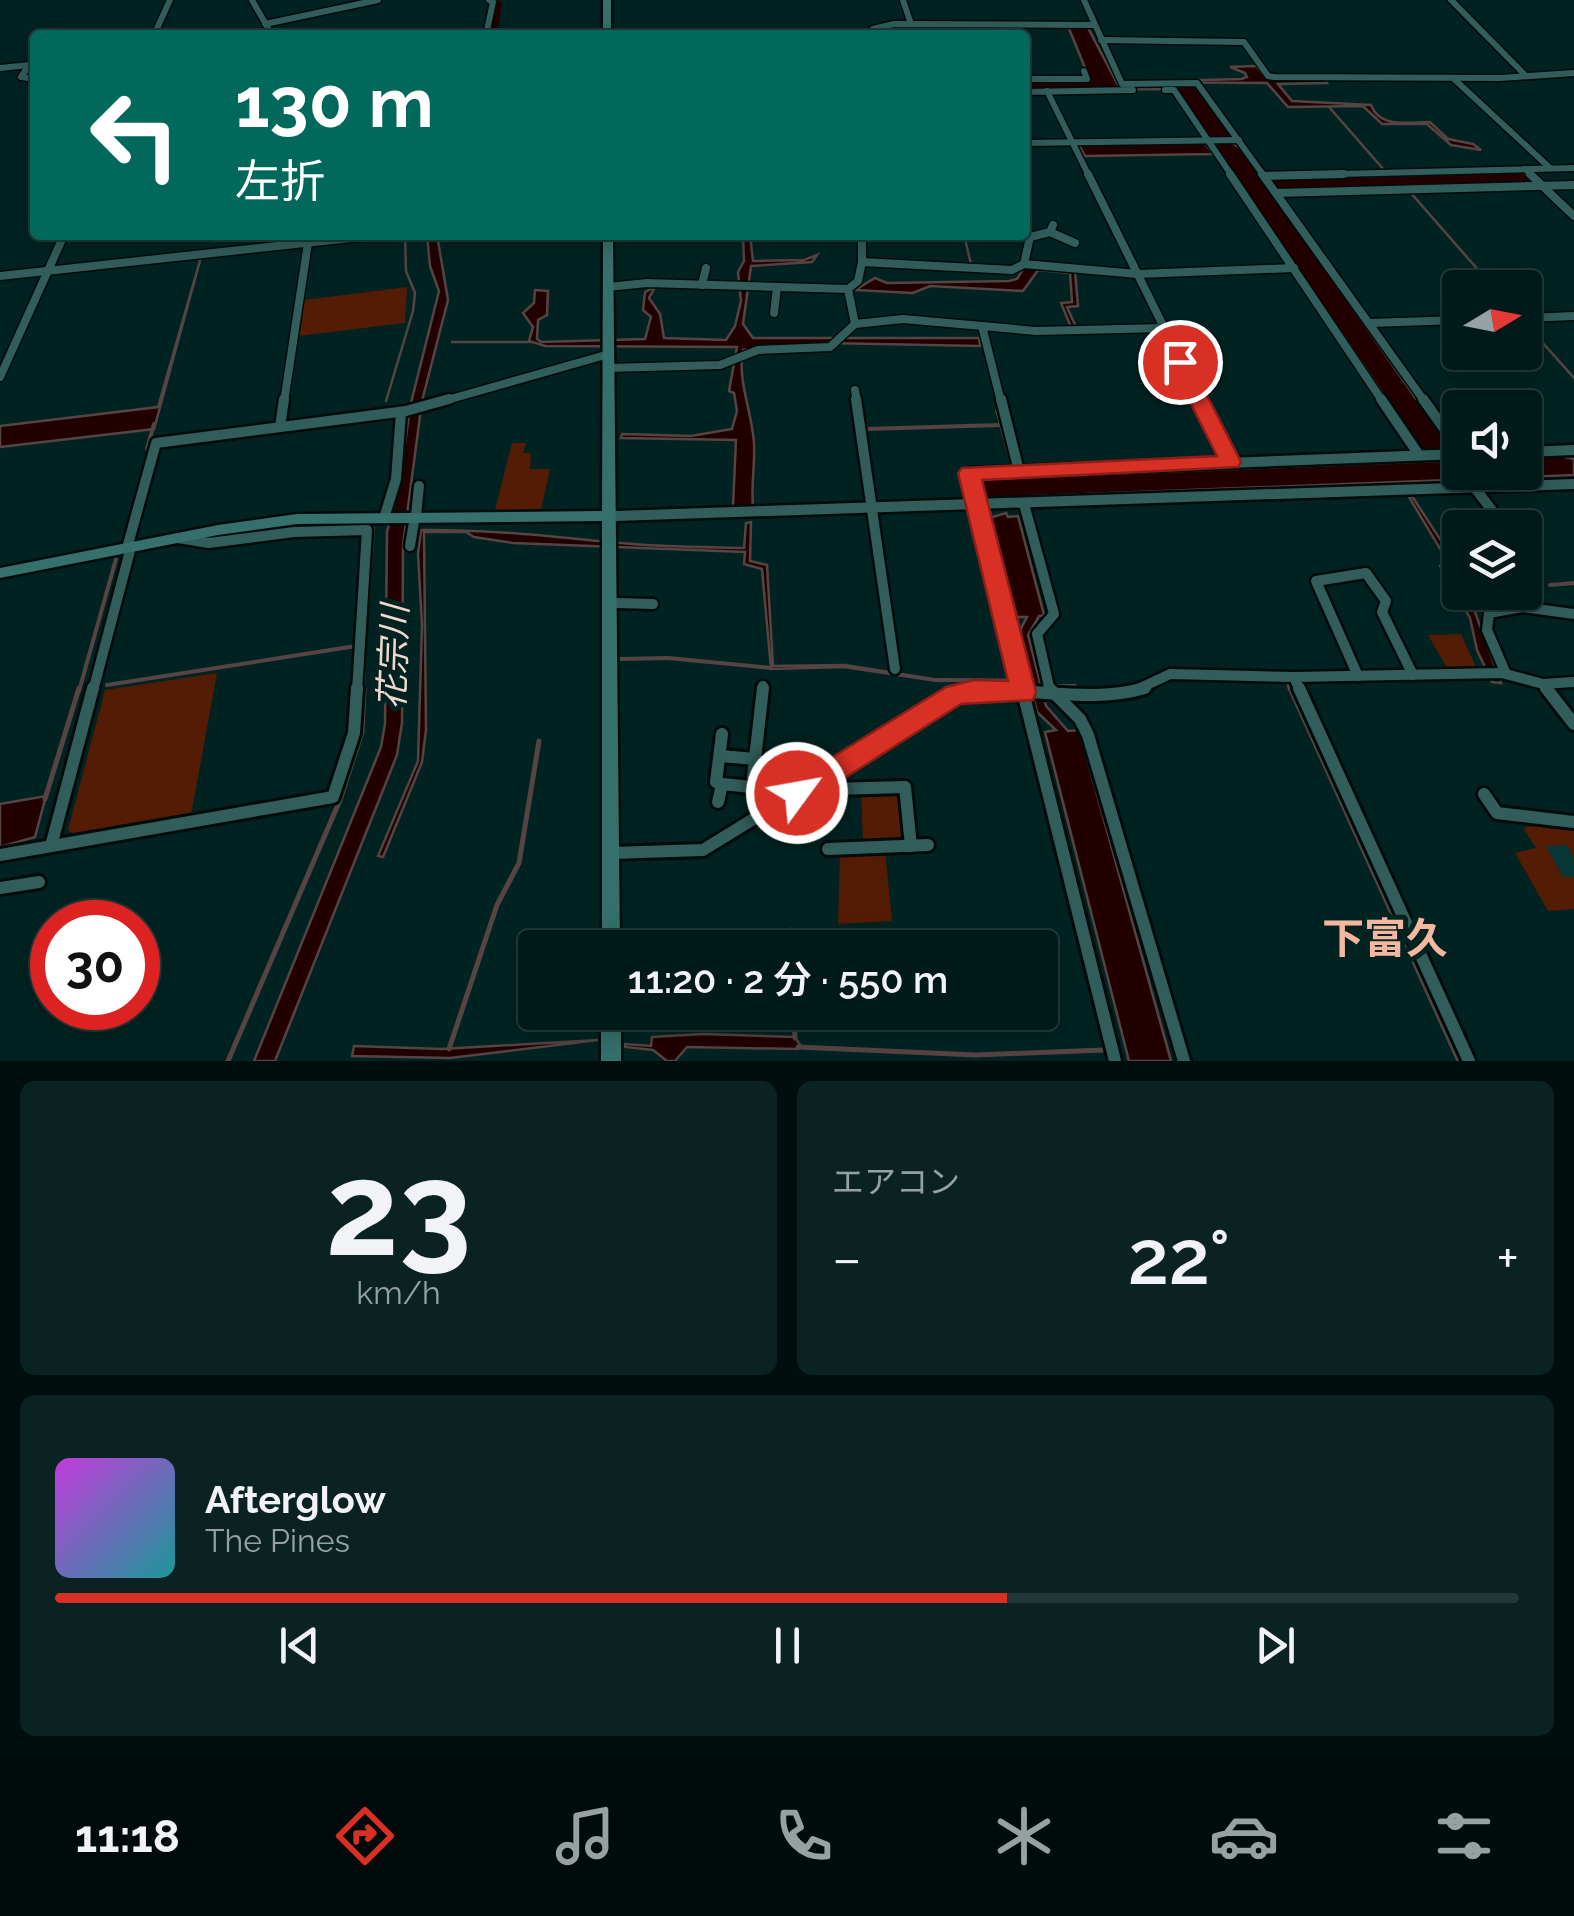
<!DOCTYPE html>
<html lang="ja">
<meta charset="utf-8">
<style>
:root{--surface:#001a19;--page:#0a2322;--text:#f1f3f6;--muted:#95a1a2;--line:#223838;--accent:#d93025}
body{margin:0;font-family:Raleway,"Noto Sans JP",sans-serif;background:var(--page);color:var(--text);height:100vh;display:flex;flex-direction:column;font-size:38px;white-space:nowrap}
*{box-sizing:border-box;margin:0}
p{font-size:32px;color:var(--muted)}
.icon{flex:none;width:55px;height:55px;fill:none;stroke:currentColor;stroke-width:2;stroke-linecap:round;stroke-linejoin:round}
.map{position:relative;height:1061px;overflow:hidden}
.sheet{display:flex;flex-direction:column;gap:20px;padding:20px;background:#000e0e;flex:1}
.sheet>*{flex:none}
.hud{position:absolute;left:30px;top:30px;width:1000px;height:210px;border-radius:10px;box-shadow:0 5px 25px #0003,0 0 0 2px var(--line);background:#00695c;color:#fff;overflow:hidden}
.needle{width:65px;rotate:80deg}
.tools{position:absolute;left:1442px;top:270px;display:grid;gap:20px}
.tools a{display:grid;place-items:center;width:100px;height:100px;border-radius:10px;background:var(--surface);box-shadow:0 5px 25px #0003,0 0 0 2px var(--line);font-size:50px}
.speed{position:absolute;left:30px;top:900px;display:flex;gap:20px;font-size:50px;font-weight:700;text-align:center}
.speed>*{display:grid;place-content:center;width:130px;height:130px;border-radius:50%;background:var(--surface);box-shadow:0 5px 25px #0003,0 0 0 2px var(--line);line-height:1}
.speed .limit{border:15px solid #d22;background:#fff;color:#111}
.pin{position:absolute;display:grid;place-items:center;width:85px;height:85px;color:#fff;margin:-42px;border:5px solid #fff;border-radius:50%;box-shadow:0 2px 10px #0007}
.me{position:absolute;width:110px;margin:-55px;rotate:58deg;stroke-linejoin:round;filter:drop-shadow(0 0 8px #0008)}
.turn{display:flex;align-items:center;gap:35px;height:210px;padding:0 40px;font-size:45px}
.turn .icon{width:130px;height:130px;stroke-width:2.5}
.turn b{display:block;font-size:70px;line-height:85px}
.big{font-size:75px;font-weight:600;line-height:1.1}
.sheet .widget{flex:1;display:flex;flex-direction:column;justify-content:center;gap:15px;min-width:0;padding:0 35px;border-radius:15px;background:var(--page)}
.sheet .dial{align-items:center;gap:0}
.dial b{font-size:130px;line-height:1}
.song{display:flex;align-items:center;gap:30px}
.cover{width:120px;height:120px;border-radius:15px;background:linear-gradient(135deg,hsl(290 70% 55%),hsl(180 70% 35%))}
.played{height:10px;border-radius:5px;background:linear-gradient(90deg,var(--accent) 65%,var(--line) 65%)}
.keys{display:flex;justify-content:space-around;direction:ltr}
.heat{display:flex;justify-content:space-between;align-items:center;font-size:55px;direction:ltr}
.sheet .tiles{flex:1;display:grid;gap:20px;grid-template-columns:1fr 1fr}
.widget:last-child{grid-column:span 2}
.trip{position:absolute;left:518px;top:930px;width:540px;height:100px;border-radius:10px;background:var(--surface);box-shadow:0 5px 25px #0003,0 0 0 2px var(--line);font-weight:600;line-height:100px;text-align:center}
.dock{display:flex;height:160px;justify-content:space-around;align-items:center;background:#000a0a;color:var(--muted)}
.dock .icon{width:70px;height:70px}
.dock .on{color:var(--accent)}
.dock b{font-size:45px;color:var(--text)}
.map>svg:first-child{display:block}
.green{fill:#541c04}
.water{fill:#200;stroke:#554443;stroke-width:2.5}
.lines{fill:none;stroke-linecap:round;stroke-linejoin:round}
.stream-far2{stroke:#554443;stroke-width:2.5}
.stream-far1{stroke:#554443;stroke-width:4}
.stream{stroke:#554443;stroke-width:5}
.canal{fill:#200;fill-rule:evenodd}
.building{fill:#053734}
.street-far3-casing{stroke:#000b0a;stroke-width:9}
.street-far2-casing{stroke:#000b0a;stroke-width:11}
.street-far1-casing{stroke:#000b0a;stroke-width:15}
.street-casing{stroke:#000b0a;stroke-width:18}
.secondary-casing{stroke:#000b0a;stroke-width:5}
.street-far3{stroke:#315d5a;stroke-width:6}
.street-far2{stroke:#315d5a;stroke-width:8}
.street-far1{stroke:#315d5a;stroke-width:10}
.street{stroke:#315d5a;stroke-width:12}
.secondary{fill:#35706c;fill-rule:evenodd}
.route{fill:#d93025;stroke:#8d1f18;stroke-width:2.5}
.labels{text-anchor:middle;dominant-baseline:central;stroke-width:10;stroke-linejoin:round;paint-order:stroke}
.water-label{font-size:35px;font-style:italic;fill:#f0d8cf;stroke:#002321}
.near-neighbourhood-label{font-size:42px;font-weight:bold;fill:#f5b79f;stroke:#002321}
</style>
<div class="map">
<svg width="1574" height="1061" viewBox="0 0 1574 1061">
<rect width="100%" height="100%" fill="#002321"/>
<!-- green -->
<g class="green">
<polygon points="407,287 405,323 298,336 304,300"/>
<polygon points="512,443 526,443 523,453 531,453 530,469 550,469 541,510 495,510"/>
<polygon points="1461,634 1476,667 1447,668 1428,635"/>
<polygon points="217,673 191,815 73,834 68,830 105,690"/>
<polygon points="861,792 899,792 904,843 863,843"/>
<polygon points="1546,822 1574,829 1574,909 1548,911 1515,853 1536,848 1523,828"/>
<polygon points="885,851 892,921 838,924 840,853"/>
</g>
<!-- water -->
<g class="water">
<polygon points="1068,26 1087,26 1118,85 1196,86 1234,138 1232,143 1242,149 1451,449 1442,450 1449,460 1460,459 1460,472 1525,472 1525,456 1556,455 1574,459 1574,475 986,498 980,479 1129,473 1128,469 1132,473 1438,461 1431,450 1421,450 1214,145 1219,143 1209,138 1176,89 1025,90 1025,81 1090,80"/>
<path d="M1256,66L1267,79H1325L1327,83L1278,84L1292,101L1371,105C1380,129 1409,122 1430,122L1448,139L1473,144L1481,150L1451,145L1427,124H1382L1363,106L1288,107L1267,83L1126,82L1241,79L1247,77L1245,73L1230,67Z"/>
<polygon points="1205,143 1213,154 1085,156 1079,145"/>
<polygon points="1523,172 1533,183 1278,191 1270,179"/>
<polygon points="427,235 437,235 448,300 422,401 403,545 402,723 397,755 275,1061 254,1061 381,747 385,724 387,532 399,488 410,407 439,291 430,266"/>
<path d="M743,235H750L753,261L804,260L817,255L812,262L751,266L743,324L753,338H979L980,346L825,343L743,350C737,380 752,412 754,443C755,465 751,486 753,507L733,506L736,440L621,438L622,434L691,436L732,429L737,411L734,393L729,391L737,347L545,346L529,341L533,327L523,313L534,303L535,290L548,291L547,315L538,320L537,339L541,342L645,339L651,317L643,310L645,292L655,287L649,298L660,314L664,338L726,340L735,326L741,301L738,272L744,261Z"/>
<polygon points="201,257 154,429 0,447 0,426 158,407"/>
<polygon points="1025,266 1075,271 1078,306 1067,307 1076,327 1071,327 1061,303 1072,302 1070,273 1038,270 1023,291 930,286 913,293 855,290 875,278 887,283 1009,281 1017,279"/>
<polygon points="1412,496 1458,567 1460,592 1468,593 1501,683 1492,682 1477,650 1470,618 1440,566 1448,562 1409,497"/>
<polygon points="1006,513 1008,517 1018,516 1044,615 1039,616 1028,635 1046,706 1068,731 1079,730 1171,1061 1129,1061 1045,732 1056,730 1037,712 1018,634 1027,617 1016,617 989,518"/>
<path d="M751,522L750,561L767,565L773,666L845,665L933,679L1014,680L937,681L844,667L771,669L762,569L744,564L745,552L513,543L474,537L466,532H424L426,730L422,762L383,857L378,856L418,761L422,625L418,554L421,530C489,529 554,537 621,543C662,547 703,547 744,548L746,523Z"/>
<polygon points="46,796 35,837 0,847 0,804"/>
<polygon points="703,1034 795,1037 800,1045 798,1049 687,1047 675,1061 667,1061 653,1050 625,1047 625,1044 651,1046 652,1037"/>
<polygon points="598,1040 450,1058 352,1056 354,1046 442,1049"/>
</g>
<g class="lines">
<!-- stream-far2 -->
<g class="stream-far2">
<polyline points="1329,107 1385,171"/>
<polyline points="1410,192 1494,288"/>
<polyline points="964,235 971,264"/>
<polyline points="377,238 405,235 406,271 415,293 413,311 386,401"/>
<polyline points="1525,323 1574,378"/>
<polyline points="452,342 530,342"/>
</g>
<!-- stream-far1 -->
<g class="stream-far1">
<polyline points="997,410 1012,465"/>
<polyline points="864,417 866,429 1000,425"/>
<polyline points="355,423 385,419"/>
<polyline points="154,424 147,449 167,447"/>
<polyline points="1550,585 1574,583"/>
<polyline points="366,628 373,528"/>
<polyline points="621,659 668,658 771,668"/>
<polyline points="1288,684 1291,691"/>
<polyline points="107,685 356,646"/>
<polyline points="1056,686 1075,686"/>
<polyline points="79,691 116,559"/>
<polyline points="363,691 365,647"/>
</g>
<!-- stream -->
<g class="stream">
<polyline points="1290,688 1459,1061"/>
<polyline points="45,799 79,688"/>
<polyline points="791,930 791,948"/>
<polyline points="794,1012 795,1038"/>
<polyline points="798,1047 976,1055 1103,1050"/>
<polyline points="449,1049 497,905 519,863 539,741"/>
<polyline points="228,1061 340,800 362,732 364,688"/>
</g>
<!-- canal -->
<polygon class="canal" points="492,0 499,0 502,3 497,35 489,35 496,4"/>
</g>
<!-- building -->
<polygon class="building" points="1567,845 1574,858 1574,877 1563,877 1546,846"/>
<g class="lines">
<defs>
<g id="street-far3">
<polyline points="252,0 272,35"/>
<polyline points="903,0 911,24"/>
<polyline points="1084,0 1122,84 1197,83 1264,176"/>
<polyline points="1451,0 1524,74"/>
<polyline points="265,24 378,0"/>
<polyline points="154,35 170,0"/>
<polyline points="486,35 493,2 489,0"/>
<polyline points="868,35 873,29 894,24 1094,25"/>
<polyline points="1101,40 1244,42 1268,76 1274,77 1500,78 1574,73"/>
<polyline points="0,68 29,65 21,77 35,79"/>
<polyline points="1025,79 1087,79 1084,71"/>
<polyline points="1454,79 1550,168"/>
<polyline points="1165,90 1174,90 1232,176"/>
<polyline points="1047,91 1089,176"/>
<polyline points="1025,92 1133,90"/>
<polyline points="1025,143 1239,140"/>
<polyline points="1525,169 1533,176"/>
<polyline points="1265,176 1574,168"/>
</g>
<g id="street-far2">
<polyline points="1088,174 1201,402"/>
<polyline points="1230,174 1383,402"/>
<polyline points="1262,174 1425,402"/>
<polyline points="1530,174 1574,216"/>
<polyline points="1265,176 1344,174"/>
<polyline points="1277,193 1574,185"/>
<polyline points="1050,232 1075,243"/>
<polyline points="862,235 862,262"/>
<polyline points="1024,264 1030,237 1050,232 1053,225"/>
<polyline points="0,276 379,235"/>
<polyline points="702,285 706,268"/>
<polyline points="608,287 647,283 848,289 858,281 862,262 1012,270 1024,264 1137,274 1294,268"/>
<polyline points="774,313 777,287"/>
<polyline points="1525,318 1574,316"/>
<polyline points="1369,323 1460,320"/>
<polyline points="855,324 903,319 982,326"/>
<polyline points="608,368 720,365 758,350 830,347 855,324 848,289"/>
<polyline points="0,377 64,235"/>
<polyline points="855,390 857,402"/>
<polyline points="284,402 308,243"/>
<polyline points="440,402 609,354"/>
<polyline points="1001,402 982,326 1036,331 1163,328"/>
</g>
<g id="street-far1">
<polyline points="856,399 895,669"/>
<polyline points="1001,399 1019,471"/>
<polyline points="1200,399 1231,462"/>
<polyline points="1381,399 1419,455"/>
<polyline points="1423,399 1460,451"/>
<polyline points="280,427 284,399"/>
<polyline points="1525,452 1574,450"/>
<polyline points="1475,488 1497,517 1485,522"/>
<polyline points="1024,504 1054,614 1037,634 1050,691"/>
<polyline points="385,515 396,479 401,412"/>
<polyline points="416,515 419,486"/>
<polyline points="616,516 1574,484"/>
<polyline points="178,538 209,543 294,532 367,530 357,691"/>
<polyline points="410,546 414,522"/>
<polyline points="127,548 156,443 406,411 449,399"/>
<polyline points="617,603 653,604"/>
<polyline points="1506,674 1487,630 1489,613 1522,607 1574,614"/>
<polyline points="1358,676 1316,581 1366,573 1386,601 1382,612 1413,675"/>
<polyline points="1294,677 1300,691"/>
<polyline points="1543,684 1548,691"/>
<polyline points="93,691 131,547"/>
<polyline points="762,691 763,686"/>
<polyline points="1023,691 969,473 1460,454"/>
<polyline points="1134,691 1170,674 1294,677 1502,673 1543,684 1574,682"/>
</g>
<g id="street">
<polyline points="763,688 753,777 774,807"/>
<polyline points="1022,688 1115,1061"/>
<polyline points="1049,688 1080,719 1088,735 1184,1061"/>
<polyline points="1299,688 1469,1061"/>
<polyline points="1546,688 1574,724"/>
<polyline points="721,756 755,759"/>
<polyline points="820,779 833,789 905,787 911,846"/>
<polyline points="716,782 722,734"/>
<polyline points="1484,794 1497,813 1574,822"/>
<polyline points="718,802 722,784 761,788"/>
<polyline points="51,846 93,688"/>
<polyline points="828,849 928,845"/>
<path d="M611,853L703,850L955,695C1017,682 1084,706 1145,688"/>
<polyline points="0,855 333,797 354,733 357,688"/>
<polyline points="0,888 39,882"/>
</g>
<g id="secondary">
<rect x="603" y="0" width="8" height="35"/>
<polygon points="603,235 613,235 620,948 602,948 602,521 297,524 218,535 0,578 0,568 218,525 297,514 602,511"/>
<rect x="601" y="1012" width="20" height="49"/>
</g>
</defs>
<!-- street-far3 casing -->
<use href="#street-far3" class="street-far3-casing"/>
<!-- street-far2 casing -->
<use href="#street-far2" class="street-far2-casing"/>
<!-- street-far1 casing -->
<use href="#street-far1" class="street-far1-casing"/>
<!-- street casing -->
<use href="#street" class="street-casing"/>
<!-- secondary casing -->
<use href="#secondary" class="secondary-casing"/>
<!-- street-far3 -->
<use href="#street-far3" class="street-far3"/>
<!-- street-far2 -->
<use href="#street-far2" class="street-far2"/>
<!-- street-far1 -->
<use href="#street-far1" class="street-far1"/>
<!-- street -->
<use href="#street" class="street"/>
<!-- secondary -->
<use href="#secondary" class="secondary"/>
</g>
<!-- route -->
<polygon class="route" points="1180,356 1190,362 1241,462 1238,467 982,480 1036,692 1033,700 961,704 807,802 797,806 787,802 783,793 787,785 946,687 974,680 1008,681 958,473 962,468 1217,456 1170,362"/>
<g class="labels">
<!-- water labels -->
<g class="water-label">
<text transform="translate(393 657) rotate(-88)">花宗川</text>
</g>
<!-- near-neighbourhood labels -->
<g class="near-neighbourhood-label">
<text x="1385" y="938">下富久</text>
</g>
</g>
</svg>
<div class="tools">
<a><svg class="needle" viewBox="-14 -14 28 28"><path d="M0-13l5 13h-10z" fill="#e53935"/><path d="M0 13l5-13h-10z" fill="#95a1a2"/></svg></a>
<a><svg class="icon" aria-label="sound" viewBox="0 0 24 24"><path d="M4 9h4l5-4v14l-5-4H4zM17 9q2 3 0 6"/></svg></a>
<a><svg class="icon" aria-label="layers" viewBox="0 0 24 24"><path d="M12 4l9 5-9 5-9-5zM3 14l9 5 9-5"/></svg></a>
</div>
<div class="speed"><div class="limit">30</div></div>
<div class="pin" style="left:1180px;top:362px;background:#d93025"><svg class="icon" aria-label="arrive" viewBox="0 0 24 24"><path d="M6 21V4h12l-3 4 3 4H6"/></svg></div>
<svg class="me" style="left:797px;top:793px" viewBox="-20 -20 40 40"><circle r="17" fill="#d93025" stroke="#fff" stroke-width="3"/><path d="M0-11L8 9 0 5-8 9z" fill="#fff"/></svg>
<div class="trip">11:20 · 2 分 · 550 m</div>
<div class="hud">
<div class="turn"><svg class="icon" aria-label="left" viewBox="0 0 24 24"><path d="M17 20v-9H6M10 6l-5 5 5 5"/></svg><div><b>130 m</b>左折</div></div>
</div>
</div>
<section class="sheet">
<div class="tiles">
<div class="widget dial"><b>23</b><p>km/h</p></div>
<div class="widget"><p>エアコン</p>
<div class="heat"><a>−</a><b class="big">22°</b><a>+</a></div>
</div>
<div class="widget">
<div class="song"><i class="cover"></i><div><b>Afterglow</b><p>The Pines</p></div></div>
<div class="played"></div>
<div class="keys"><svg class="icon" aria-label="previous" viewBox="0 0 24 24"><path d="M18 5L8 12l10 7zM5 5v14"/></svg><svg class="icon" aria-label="pause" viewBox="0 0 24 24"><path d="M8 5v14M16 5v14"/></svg><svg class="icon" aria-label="next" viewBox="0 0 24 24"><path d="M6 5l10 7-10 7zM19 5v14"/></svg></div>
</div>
</div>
</section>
<nav class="dock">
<b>11:18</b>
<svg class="icon on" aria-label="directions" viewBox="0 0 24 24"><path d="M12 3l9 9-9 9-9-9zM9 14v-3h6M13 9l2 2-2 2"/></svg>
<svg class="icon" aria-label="music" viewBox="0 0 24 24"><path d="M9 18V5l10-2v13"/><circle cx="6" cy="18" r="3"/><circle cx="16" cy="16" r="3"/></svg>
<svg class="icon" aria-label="phone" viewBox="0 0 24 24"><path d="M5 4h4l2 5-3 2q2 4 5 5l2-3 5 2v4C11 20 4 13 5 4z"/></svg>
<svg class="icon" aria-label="climate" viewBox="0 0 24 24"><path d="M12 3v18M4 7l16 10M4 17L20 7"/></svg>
<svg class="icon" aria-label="car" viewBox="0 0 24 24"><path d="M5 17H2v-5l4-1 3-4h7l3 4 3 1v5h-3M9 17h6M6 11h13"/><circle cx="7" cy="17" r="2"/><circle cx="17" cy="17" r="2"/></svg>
<svg class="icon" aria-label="filters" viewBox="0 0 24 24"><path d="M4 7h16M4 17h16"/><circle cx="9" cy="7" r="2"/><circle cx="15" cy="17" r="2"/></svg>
</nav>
